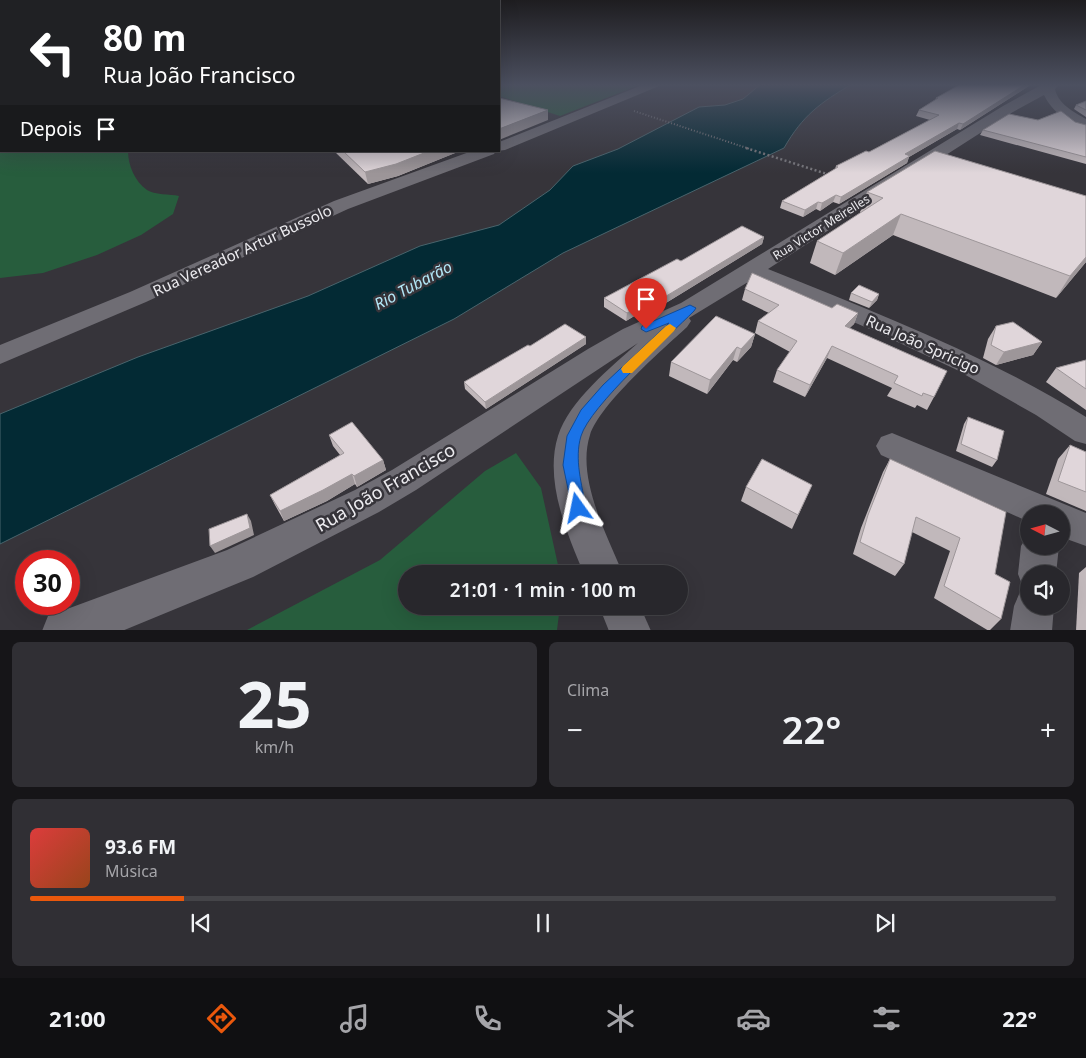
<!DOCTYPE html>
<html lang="pt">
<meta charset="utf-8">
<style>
:root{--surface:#28272c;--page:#302f34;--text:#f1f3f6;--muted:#a5a5a9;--line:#444448;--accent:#ea580c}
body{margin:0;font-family:"Noto Sans",sans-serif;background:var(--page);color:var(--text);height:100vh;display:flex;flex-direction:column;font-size:19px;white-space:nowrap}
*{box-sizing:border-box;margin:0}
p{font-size:16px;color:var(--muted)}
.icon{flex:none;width:28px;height:28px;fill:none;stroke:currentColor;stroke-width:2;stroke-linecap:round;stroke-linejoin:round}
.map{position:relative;height:630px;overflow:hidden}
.sheet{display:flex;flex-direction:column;gap:12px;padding:12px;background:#161518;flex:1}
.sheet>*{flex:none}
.hud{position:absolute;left:0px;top:0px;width:500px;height:152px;box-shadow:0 5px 20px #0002,0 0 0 1px var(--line);background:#202124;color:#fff;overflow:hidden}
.needle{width:32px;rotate:276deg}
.controls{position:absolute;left:1020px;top:505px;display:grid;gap:10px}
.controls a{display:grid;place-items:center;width:50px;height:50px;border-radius:50%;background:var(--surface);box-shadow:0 5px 20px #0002,0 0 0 1px var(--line);font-size:25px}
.speed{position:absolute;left:15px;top:550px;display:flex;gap:10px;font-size:25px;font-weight:700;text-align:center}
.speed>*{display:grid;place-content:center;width:65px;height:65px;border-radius:50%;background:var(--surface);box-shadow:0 5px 20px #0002,0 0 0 1px var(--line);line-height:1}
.speed .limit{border:8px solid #d22;background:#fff;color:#111}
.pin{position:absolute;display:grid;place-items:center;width:42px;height:42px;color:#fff;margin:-51px -21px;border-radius:50% 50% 50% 0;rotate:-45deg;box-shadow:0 0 5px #0007}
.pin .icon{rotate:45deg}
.me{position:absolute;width:55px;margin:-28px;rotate:348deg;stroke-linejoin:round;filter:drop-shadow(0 0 4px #0008)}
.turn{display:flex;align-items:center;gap:18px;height:105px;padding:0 20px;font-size:22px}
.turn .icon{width:65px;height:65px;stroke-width:2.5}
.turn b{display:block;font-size:35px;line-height:42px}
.then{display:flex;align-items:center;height:48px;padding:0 20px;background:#0003;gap:10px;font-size:19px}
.big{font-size:38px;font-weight:600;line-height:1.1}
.sheet .widget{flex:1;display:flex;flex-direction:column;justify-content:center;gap:8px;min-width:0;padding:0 18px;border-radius:8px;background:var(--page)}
.sheet .dial{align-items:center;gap:0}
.dial b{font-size:65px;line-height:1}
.song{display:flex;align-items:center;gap:15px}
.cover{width:60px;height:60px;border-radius:8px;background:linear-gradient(135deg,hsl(0 70% 55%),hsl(20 70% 35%))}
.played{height:5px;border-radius:2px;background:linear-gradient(90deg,var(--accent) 15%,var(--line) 15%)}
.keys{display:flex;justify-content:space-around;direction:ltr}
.heat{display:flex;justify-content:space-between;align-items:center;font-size:28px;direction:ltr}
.sheet .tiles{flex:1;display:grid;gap:12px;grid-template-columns:1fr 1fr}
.widget:last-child{grid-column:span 2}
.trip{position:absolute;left:398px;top:565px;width:290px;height:50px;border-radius:25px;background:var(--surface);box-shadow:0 5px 20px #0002,0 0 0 1px var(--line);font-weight:600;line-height:50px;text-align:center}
.tabs{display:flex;height:80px;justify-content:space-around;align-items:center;background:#101012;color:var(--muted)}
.tabs .icon{width:35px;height:35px}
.tabs .on{color:var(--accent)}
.tabs b{font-size:22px;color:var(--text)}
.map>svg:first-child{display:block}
.green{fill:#275d3d}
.water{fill:#032a34;stroke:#49646c}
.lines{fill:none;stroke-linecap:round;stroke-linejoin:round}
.path-far1{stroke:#77767b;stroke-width:2;stroke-dasharray:1 2;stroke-linecap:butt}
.path{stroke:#77767b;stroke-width:2.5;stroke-dasharray:2 2.5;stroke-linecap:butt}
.minor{fill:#6f6d74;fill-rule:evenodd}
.wall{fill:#c1b8bb}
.shaded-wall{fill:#9d9699}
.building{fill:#e0d6da;stroke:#9d9699}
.route{fill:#1a73e8;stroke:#114b97}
.slow{fill:#f59e0b}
.labels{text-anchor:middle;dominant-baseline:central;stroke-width:5;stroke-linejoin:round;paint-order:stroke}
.far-street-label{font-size:12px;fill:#ecebef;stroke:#36343a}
.street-label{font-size:15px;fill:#ecebef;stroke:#36343a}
.water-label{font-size:16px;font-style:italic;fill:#b3e7f7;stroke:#36343a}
.near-street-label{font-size:18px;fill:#ecebef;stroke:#36343a}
</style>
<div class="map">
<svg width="1086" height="631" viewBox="0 0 1086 631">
<rect width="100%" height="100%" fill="#36343a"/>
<!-- green -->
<g class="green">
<path d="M0,84L1,151H128C128,165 135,182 147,190C154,195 170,194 179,196L173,214L141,235L97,255L43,273L0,278Z"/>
<polygon points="499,84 642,84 560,116 499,96"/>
<polygon points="516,453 541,488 560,574 406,574 406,606 560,606 557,630 247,630 380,560 485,471"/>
</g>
<!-- water -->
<path class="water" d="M761,84H852C820,103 803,115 784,148L563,253L454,319L0,544V414L138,357L308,296L420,246L499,225L550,190L573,166L618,149L699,107L725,105L743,99Z"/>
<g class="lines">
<!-- path-far1 -->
<polyline class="path-far1" points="634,111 750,149"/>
<!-- path -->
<polyline class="path" points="746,148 830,175"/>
<!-- minor -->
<g class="minor">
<polygon points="645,84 664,84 505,150 497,151 499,151 499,142"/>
<path d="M1043,84H1060L1055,89C1058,104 1074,112 1086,119V130C1070,126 1051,110 1044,95L1013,112L768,269C877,313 986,355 1086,417V444L1075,441L1036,415L955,369L872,330L753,279L689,318L691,321L687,327C662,350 600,404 590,435C576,478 607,535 623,574H584C567,533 544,481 558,436C569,401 611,367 638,343L416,490L379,512L253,577L122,631H42L48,616L227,550L355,490L392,470L588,349L623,329L681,303L1003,106Z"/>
<polygon points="472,151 496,151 494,154 348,209 146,302 0,364 0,345 130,292 334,201"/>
<polygon points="892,433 1086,513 1086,546 1061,537 1061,514 1029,514 1029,522 881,455 876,446 881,437"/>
<polygon points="1029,533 1029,546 1059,546 1056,574 1029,574 1029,606 1054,606 1052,631 1010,631 1014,606 1020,592 1027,589 1023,587 1018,574 1021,546"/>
<polygon points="599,606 640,606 651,631 609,631"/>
</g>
</g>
<!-- wall -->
<g class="wall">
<polygon points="961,84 1032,84 960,130 957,129 909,157 907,163 839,204 833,202 820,211 816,209 803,217 780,208 782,201 835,169 836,166 869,152 930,120 916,116 919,110 935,100 936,98"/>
<polygon points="1086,101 1086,117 1074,109 1076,105"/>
<polygon points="1038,120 1075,122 1086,125 1086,164 980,135 983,130"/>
<polygon points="334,151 460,151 398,176 368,184"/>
<polygon points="867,192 1086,196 1086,262 1056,298 893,235 835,275 810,263 817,241 861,213 860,212"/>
<polygon points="764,237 762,244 661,306 656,303 626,321 604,307 604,298 681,261"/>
<polygon points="745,289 832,308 858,313 854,324 849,328 934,397 927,410 917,405 915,408 887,396 892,388 827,358 805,397 773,382 777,370 790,352 755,333 758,321 769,313 742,300"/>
<polygon points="851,293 879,294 877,300 869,308 849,300"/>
<polygon points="996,326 1042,342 1033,355 996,365 983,358 988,339"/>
<polygon points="755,334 751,347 737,362 733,360 707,394 669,376 671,362"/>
<polygon points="586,337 586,344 486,409 465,389 464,382 530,346"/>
<polygon points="1086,360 1086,410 1046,382 1056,368"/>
<polygon points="968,417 997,460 992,467 956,451 964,424"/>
<polygon points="329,435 383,460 386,470 357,487 355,484 327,501 284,521 275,505 270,495 340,455 333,446"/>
<polygon points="1070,445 1086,452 1086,511 1046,494 1058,459"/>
<polygon points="890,459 995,574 1001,619 989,631 934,598 950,551 912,532 904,564 895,576 853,554 861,528 883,472"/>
<polygon points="812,485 792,529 741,501 746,487"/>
<polygon points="1086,567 1086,631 1076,631 1079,573"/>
</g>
<!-- shaded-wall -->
<g class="shaded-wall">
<polygon points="1026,84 1032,84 960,130 963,124"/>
<polygon points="548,110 548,120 499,140 499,129"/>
<polygon points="959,123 957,129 909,157 907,163 839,204 841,197 905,154"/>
<polygon points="429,151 460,151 398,176 368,184 365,172"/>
<polygon points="836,195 833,202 820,211 822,203"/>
<polygon points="818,202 816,209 803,217 805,210"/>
<polygon points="901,214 893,235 835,275 843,253"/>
<polygon points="764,237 762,244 661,306 663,298"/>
<polygon points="1086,257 1086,262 1056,298 1070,276"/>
<polygon points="879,294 877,300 869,308 872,302"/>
<polygon points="658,295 656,303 626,321 627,313"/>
<polygon points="858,313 854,324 840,338 845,326"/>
<polygon points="755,334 751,347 737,362 741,349"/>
<polygon points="586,337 586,344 486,409 485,402"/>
<polygon points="1042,342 1033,355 996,365 1004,352"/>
<polygon points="832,346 827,358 805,397 810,385"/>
<polygon points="737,347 733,360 707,394 710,380"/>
<polygon points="383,460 386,470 357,487 354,476"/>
<polygon points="352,474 355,484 327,501 284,521 280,511"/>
<polygon points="247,514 251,521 254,535 215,553 210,546"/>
</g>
<!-- building -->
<g class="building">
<polygon points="961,84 1026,84 963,124 959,123 905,154 910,156 841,197 836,195 822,203 818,202 805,210 782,201 838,167 836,166 866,151 869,152 939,115 919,110 938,98 936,98"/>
<polygon points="499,98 548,110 499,129"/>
<polygon points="1086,101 1086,110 1076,105"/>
<polygon points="1061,111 1075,122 1086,125 1086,157 983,130 1009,114 1038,120"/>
<polygon points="343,151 429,151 396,164 365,172"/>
<polygon points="935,151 1086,196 1086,257 1070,276 901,214 843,253 817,241 883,198 867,192"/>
<polygon points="742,226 764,237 663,298 658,295 627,313 604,298 677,259 681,261"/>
<polygon points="752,273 832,308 837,304 858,313 845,326 947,371 934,397 923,393 922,396 894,383 898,376 832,346 810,385 777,370 797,341 758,321 779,305 745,289"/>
<polygon points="859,285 879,294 872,302 851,293"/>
<polygon points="716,316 755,334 741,349 737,347 710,380 671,362"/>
<polygon points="1013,322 1042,342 1004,352 991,345 996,326"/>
<polygon points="565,324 586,337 485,402 464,382 528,345 530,346"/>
<polygon points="1086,360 1086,389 1056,368"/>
<polygon points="968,417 1004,431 997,460 961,444"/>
<polygon points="352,422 383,460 354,476 352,474 323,490 280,511 270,495 344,453 329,435"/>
<polygon points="1070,445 1086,452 1086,492 1058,481"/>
<polygon points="762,459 812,485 798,515 746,487"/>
<polygon points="890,459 1006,512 995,574 1010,582 1001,619 944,586 960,538 916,517 904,564 860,542 868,515"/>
<polygon points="247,514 250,528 210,546 209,529"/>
</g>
<!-- sky -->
<linearGradient id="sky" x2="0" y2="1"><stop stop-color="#1e1d20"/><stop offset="0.49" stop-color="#4c5060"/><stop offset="1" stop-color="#4c5060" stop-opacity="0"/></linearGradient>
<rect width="1086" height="173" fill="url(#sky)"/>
<!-- route -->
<path class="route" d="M690,305L696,308L694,311C669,336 590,406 581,436C574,459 582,485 586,508L584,513L578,515L573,513L563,465L567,436L581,410L603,385L669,323L646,332L641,329L642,326Z"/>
<!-- slow -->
<polygon class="slow" points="670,324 676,328 674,331 632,373 623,373 621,369 623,366 666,326"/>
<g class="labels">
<!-- far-street labels -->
<g class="far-street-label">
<text transform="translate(821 227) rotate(-32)">Rua Victor Meirelles</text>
</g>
<!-- street labels -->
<g class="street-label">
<text transform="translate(242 250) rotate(-25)">Rua Vereador Artur Bussolo</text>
<text transform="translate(923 344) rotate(24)">Rua João Spricigo</text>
</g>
<!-- water labels -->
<g class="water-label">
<text transform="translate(413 285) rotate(-28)">Rio Tubarão</text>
</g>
<!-- near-street labels -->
<g class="near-street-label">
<text transform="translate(385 487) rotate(-30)">Rua João Francisco</text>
</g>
</g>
</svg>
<div class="controls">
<a><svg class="needle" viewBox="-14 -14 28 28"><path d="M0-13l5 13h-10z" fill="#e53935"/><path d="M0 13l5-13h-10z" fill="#a5a5a9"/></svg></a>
<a><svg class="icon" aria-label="sound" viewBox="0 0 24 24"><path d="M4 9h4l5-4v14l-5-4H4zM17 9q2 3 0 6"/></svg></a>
</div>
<div class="speed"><div class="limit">30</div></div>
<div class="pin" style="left:646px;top:329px;background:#d93025"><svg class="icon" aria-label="arrive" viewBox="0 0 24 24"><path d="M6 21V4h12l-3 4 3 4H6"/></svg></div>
<svg class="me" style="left:578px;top:508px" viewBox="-20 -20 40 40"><path d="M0-17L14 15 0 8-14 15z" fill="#1a73e8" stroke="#fff" stroke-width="4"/></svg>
<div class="trip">21:01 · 1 min · 100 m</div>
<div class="hud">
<div class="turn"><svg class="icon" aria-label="left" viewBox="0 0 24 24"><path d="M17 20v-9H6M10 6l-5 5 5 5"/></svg><div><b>80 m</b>Rua João Francisco</div></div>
<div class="then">Depois<svg class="icon" aria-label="arrive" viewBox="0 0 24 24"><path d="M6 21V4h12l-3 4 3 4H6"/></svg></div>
</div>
</div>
<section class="sheet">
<div class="tiles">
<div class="widget dial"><b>25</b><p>km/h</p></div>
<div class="widget"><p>Clima</p>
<div class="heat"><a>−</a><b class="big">22°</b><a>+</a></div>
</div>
<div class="widget">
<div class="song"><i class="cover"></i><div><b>93.6 FM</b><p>Música</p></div></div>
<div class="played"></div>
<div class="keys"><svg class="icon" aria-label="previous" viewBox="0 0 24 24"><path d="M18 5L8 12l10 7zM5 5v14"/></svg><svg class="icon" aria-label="pause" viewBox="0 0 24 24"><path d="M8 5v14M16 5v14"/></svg><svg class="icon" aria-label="next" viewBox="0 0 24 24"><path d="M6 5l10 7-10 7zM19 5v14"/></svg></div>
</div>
</div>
</section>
<nav class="tabs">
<b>21:00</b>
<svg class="icon on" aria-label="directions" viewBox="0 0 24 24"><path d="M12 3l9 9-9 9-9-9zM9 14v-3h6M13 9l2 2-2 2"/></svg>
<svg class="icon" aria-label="music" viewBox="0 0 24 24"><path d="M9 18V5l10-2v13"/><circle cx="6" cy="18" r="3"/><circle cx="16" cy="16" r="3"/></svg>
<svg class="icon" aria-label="phone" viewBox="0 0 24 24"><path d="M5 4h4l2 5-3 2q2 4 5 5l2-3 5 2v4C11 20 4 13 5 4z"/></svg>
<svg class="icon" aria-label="climate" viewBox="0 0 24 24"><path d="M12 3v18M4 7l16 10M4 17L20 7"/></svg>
<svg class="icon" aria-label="car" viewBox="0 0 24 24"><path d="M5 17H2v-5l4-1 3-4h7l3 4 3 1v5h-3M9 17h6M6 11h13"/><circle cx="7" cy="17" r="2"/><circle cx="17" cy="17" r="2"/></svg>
<svg class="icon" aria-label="filters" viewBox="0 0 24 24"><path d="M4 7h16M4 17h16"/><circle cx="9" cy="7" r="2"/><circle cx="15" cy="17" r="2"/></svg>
<b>22°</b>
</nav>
